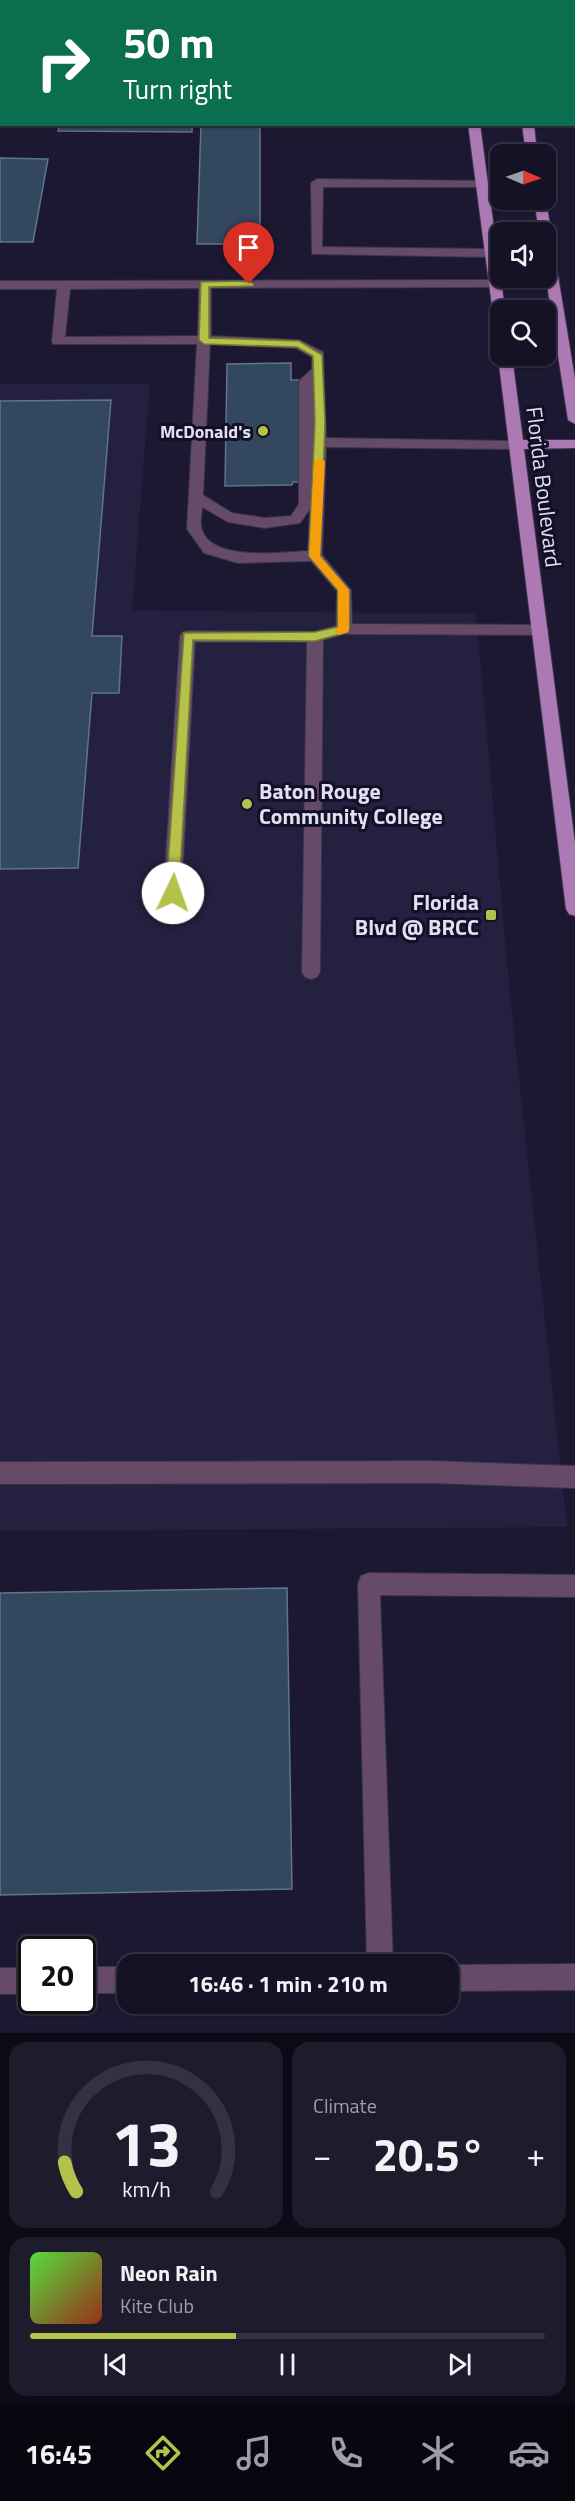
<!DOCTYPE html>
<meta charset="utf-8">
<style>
:root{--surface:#151225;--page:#1e1b2d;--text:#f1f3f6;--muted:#9d9ea7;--line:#343242;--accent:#b4c24a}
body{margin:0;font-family:"Titillium Web",sans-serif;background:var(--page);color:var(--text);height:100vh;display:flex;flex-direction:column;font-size:22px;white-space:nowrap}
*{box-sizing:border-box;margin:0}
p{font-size:20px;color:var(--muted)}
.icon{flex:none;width:33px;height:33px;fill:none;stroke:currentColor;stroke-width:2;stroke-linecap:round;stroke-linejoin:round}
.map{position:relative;height:2033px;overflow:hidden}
.details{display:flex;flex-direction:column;gap:9px;padding:9px;background:#0c0a14;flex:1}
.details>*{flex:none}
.hud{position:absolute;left:0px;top:0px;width:576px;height:126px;box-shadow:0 2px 4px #0004,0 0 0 2px var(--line);background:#0b6e4f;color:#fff;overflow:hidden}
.needle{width:39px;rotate:92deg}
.fabs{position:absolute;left:490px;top:144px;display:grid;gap:12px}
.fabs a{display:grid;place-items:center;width:66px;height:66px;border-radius:12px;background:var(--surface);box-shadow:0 2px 4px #0004,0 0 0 2px var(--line);font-size:30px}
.speed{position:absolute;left:18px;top:1936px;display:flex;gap:12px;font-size:30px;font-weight:700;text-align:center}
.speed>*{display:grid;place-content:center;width:78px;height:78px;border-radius:50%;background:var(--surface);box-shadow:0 2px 4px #0004,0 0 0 2px var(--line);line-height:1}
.speed .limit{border:3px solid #111;border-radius:9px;background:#fff;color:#111}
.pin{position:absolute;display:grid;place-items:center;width:51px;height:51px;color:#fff;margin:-62px -26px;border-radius:50% 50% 50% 0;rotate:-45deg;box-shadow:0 0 6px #0007}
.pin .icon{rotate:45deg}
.me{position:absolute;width:66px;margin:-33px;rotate:3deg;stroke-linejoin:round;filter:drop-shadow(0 0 4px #0008)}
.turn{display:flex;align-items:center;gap:21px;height:126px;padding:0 24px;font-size:27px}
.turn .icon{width:78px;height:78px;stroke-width:2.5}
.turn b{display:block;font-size:42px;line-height:51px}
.big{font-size:45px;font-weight:700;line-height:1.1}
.details .widget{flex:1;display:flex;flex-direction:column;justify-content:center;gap:9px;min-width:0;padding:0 21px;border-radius:18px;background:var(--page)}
.details .dial{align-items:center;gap:0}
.dial svg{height:156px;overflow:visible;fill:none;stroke:var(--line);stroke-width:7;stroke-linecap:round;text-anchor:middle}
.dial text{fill:var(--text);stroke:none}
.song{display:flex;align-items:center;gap:18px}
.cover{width:72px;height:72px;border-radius:9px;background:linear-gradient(135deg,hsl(110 70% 55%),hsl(10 70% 35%))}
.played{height:6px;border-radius:3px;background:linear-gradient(90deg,var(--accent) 40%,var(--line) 40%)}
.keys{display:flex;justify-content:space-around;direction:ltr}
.heat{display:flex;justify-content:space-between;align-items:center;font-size:33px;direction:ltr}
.details .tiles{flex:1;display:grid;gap:9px;grid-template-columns:1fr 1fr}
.widget:last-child{grid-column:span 2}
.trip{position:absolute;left:117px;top:1954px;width:342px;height:60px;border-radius:18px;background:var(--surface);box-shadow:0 2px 4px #0004,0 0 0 2px var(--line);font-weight:700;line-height:60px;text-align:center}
.dock{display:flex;height:96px;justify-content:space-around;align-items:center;background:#08070f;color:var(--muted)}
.dock .icon{width:42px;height:42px}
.dock .selected{color:var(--accent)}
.dock b{font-size:27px;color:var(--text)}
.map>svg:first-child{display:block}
.built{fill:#24203f}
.building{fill:#33475f;stroke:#5f748e;stroke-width:1.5}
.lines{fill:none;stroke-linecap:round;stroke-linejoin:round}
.minor-casing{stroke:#38344c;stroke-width:2}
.major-casing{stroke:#38344c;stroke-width:2}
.minor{fill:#654b67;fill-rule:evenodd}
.major{fill:#ad79b4;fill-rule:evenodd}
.route{fill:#b4c24a;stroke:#757e30;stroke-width:1.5}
.slow{fill:#f59e0b}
.poi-dot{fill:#b4c24a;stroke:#130f27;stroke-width:2}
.labels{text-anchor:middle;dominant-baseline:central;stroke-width:6;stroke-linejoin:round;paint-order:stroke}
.far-poi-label{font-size:18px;font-weight:bold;fill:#e1e0f2;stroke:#130f27;text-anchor:end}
.street-label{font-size:22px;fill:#e1e0f2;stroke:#130f27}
.poi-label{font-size:22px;font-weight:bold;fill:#e1e0f2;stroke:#130f27;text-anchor:start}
</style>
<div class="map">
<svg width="575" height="2033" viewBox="0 0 575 2033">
<rect width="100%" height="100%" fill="#1c1831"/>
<!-- built -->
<polygon class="built" points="0,384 150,384 132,610 476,614 510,994 567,1527 0,1531"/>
<!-- building -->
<g class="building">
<polygon points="60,124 192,124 192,132 58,131"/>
<polygon points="201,124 260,124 260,244 197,244"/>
<polygon points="0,158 48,159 33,242 0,242"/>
<polygon points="291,363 291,380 299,380 302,482 293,482 292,485 225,486 227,364"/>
<polygon points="111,400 92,636 122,636 119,693 92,693 78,868 0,869 0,401"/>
<polygon points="287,1588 292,1889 0,1895 0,1593"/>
</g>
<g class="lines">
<defs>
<g id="minor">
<rect x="43" y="0" width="10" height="2"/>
<rect x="305" y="0" width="10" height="2"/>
<polygon points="317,179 485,181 485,185 481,187 323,187 322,247 491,249 497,253 491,257 312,254 311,183"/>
<path d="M495,280L501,284L499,287L211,288V336L299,340L323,352L326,438L516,441L523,445L516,449L326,447L322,555L351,590L352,624L540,625L545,626L548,630L545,634L540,635L344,634L323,640L320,972L317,977L311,979L305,977L302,972L307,642H195L180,917L177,922L171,924L165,922L162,917L180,636L183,632L188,631L315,632L336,626L337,591L311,561L238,563L204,553L187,529L197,344H53L52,341L57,289H0V281ZM199,288L198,336L65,337L70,289ZM210,344L296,348L312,357V369L299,381V504L291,516L265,518L232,513L203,495ZM202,507L228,522L265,528L300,523L310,509L308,551C282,552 207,563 201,526C200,520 202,513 202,507Z"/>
<polygon points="431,1461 575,1466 575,1488 431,1483 0,1484 0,1462"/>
<polygon points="369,1573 575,1575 575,1597 380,1595 393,1965 367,1965 358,1584 361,1576"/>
<polygon points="575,1964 575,1990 448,1991 448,1965"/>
<rect x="82" y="1967" width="46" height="26"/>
<rect x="0" y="1968" width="32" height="26"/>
</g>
<g id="major">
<rect x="451" y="0" width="10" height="2"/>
<rect x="503" y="0" width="10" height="2"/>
<polygon points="468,124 480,124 505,310 501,310 501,333 495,329"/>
<polygon points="522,124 534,124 537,154 526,154"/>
<polygon points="534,200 546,200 551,232 546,235 552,239 575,379 575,424 568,420 546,278 546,232 539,232"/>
<polygon points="500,353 501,356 512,356 523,440 575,440 575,448 524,449 575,843 575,916 569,914 566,909 498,356"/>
</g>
</defs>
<!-- minor casing -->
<use href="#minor" class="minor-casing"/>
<!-- major casing -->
<use href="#major" class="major-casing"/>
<!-- minor -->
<use href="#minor" class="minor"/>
<!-- major -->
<use href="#major" class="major"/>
</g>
<!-- route -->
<polygon class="route" points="249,281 254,284 253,286 209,287 209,338 299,341 322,355 325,422 320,556 349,590 349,629 348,632 315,641 193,640 179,893 173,899 166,893 184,633 315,632 338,627 338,590 309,556 315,422 313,356 297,347 204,344 199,340 201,282"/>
<!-- slow -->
<polygon class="slow" points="319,458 325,461 320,556 349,590 349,629 348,632 339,635 334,630 338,627 338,590 309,556 314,461"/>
<!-- markers -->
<g class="poi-dot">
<circle cx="263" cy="431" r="6"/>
<circle cx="247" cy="804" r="6"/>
<rect x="485" y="909" width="12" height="12" rx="3"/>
</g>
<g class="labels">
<!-- far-poi labels -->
<g class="far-poi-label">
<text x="251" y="431">McDonald's</text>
</g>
<!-- street labels -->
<g class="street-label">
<text transform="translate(544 487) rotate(83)">Florida Boulevard</text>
</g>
<!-- poi labels -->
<g class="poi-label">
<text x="259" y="791">Baton Rouge<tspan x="259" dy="25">Community College</tspan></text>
<text x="479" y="902" text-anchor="end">Florida<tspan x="479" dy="25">Blvd @ BRCC</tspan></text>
</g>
</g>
</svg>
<div class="fabs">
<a><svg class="needle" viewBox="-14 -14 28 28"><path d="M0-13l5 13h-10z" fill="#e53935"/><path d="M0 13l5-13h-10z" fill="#9d9ea7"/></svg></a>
<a><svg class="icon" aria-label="sound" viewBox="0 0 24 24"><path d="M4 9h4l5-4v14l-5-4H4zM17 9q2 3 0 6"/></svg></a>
<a><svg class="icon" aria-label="search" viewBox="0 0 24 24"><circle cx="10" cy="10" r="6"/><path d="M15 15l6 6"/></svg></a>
</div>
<div class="speed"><div class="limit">20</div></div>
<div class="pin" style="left:249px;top:284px;background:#d93025"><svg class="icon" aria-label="arrive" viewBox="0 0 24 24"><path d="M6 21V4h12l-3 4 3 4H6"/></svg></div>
<svg class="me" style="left:173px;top:893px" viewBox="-20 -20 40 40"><circle r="19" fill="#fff"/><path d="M0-13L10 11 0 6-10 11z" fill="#b4c24a"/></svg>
<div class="trip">16:46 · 1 min · 210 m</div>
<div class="hud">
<div class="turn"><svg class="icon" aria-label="right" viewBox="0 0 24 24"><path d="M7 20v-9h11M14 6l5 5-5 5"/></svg><div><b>50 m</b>Turn right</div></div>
</div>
</div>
<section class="details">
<div class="tiles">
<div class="widget dial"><svg viewBox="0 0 100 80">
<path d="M14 69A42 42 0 1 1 86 69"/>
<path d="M14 69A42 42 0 0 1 8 54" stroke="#b4c24a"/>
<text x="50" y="56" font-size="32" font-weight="700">13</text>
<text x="50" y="72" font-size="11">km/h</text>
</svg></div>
<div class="widget"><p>Climate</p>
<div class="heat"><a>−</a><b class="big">20.5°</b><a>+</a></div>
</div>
<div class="widget">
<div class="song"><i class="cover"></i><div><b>Neon Rain</b><p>Kite Club</p></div></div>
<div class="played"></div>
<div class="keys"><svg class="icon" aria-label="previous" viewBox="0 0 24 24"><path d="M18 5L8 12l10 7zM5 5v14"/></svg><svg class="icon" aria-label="pause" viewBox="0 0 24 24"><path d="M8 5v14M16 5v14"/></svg><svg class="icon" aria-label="next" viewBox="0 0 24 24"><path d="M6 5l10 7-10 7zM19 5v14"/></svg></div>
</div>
</div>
</section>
<nav class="dock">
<b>16:45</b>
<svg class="icon selected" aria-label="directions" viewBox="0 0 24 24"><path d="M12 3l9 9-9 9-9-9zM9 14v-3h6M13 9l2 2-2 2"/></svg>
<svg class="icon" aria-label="music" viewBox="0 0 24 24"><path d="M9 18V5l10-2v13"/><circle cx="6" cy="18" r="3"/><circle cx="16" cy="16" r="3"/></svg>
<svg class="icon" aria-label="phone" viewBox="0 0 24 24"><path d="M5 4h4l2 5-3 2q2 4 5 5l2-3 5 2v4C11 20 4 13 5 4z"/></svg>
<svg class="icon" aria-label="climate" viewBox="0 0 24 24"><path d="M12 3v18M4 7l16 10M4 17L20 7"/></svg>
<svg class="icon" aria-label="car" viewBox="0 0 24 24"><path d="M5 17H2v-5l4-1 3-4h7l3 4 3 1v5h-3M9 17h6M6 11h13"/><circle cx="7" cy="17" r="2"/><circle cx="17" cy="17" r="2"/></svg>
</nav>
